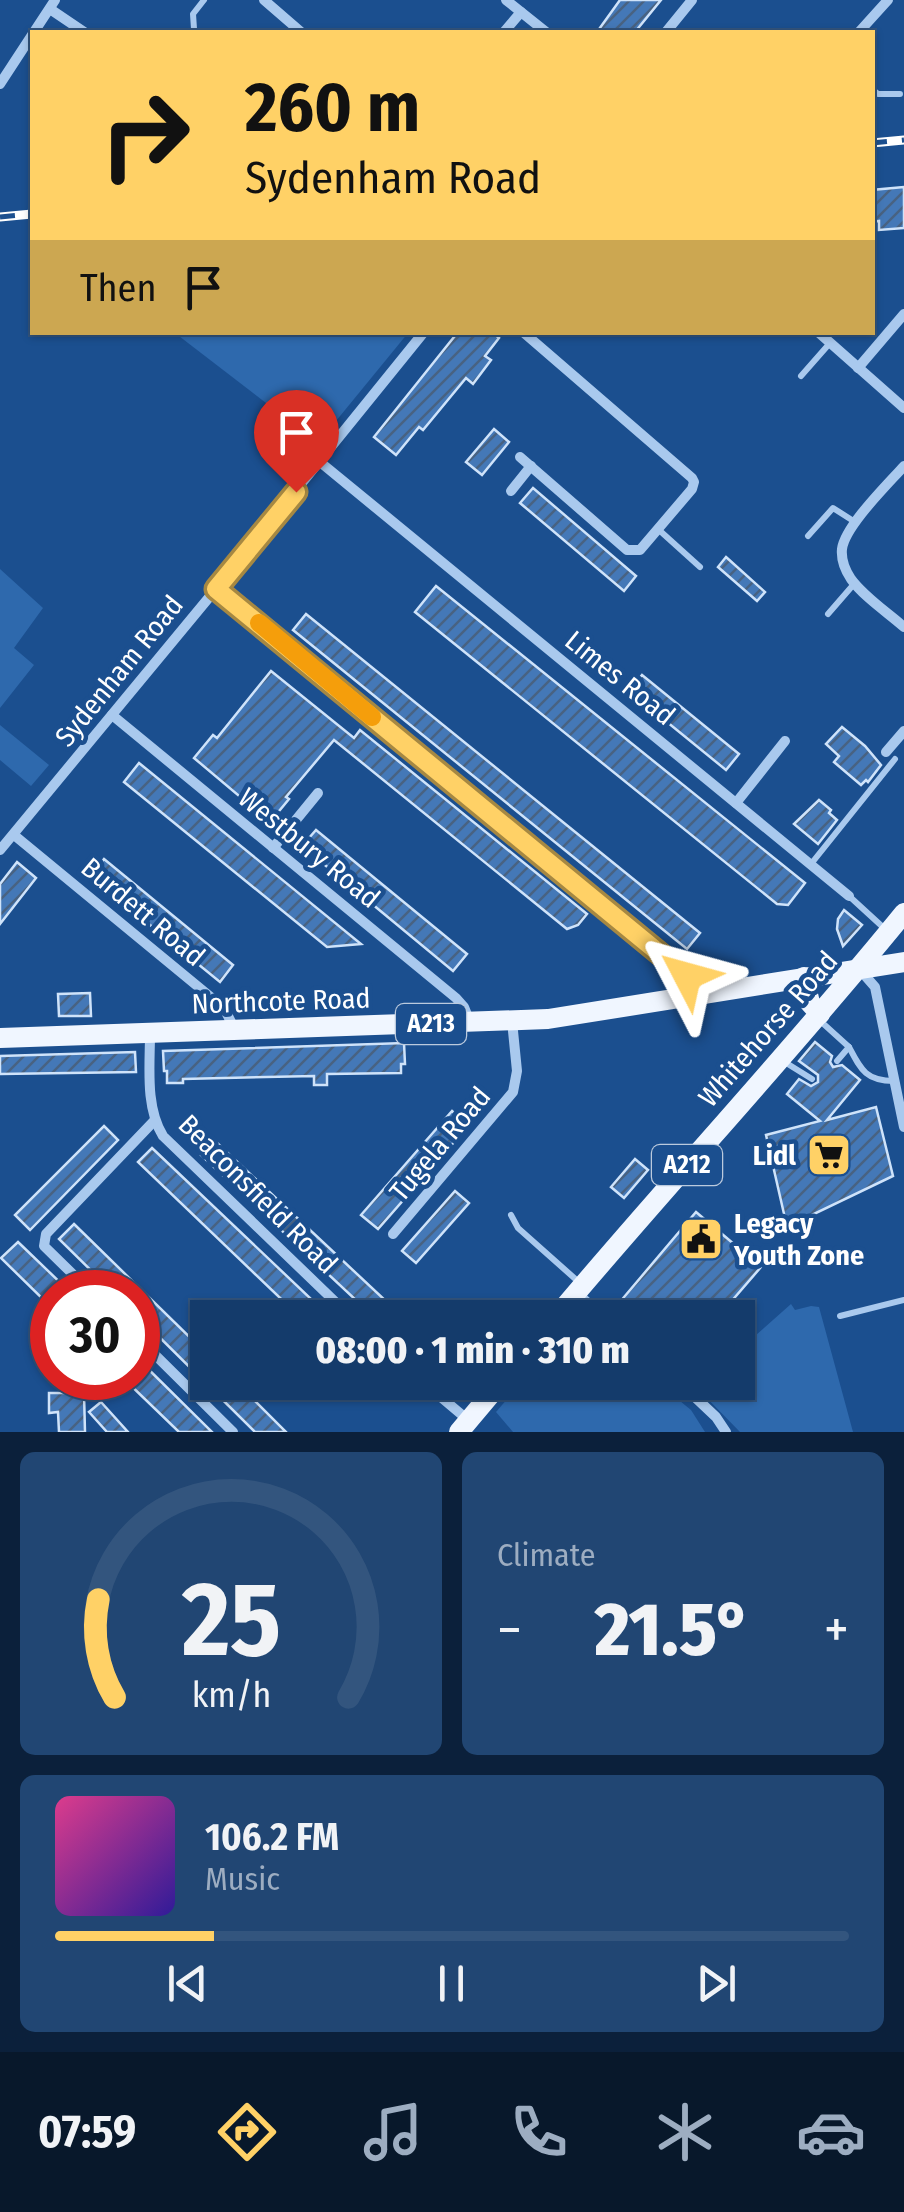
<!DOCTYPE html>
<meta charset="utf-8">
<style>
:root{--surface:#143b6b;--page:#214673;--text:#f1f3f6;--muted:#9dadc1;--line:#33557e;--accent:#ffd166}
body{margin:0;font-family:"Fira Sans Condensed",sans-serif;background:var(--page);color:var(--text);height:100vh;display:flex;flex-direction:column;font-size:38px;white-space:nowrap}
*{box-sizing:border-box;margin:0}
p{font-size:32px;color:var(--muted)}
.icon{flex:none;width:55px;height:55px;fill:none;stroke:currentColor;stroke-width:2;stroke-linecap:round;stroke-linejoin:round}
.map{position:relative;height:1432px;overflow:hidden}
.sheet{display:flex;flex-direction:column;gap:20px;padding:20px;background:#0b203b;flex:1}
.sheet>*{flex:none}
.top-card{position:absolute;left:30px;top:30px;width:845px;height:305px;border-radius:0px;box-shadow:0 2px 8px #0004,0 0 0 2px var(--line);background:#ffd166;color:#111;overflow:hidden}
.speed{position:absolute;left:30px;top:1270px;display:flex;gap:20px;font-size:50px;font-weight:700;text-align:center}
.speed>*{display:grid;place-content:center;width:130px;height:130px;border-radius:50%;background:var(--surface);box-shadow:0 2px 8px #0004,0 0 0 2px var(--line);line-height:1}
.speed .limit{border:15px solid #d22;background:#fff;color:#111}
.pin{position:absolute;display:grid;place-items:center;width:85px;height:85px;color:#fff;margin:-102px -42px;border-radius:50% 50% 50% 0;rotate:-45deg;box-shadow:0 0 10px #0007}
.pin .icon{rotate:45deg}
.me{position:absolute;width:110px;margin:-55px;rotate:309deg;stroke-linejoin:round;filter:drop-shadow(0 0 8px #0008)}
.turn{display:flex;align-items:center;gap:35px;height:210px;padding:0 50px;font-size:45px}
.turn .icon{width:130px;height:130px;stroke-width:2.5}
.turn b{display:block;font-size:70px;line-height:85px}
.then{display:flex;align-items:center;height:95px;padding:0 50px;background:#0003;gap:20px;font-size:38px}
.big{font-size:75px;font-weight:800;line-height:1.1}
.sheet .card{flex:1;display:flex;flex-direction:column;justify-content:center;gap:15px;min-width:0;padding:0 35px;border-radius:15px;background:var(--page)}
.sheet .dial{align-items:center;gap:0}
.dial svg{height:260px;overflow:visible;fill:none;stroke:var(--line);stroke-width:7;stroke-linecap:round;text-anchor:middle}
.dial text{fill:var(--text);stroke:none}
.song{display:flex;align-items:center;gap:30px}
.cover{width:120px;height:120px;border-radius:15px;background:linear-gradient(135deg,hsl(330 70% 55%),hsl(250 70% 35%))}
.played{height:10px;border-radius:5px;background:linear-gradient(90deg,var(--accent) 20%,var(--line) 20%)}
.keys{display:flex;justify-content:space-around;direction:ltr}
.heat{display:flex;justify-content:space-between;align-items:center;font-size:55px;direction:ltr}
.sheet .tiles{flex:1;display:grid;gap:20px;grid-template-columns:1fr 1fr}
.card:last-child{grid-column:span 2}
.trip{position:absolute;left:190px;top:1300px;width:565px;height:100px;border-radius:0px;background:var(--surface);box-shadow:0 2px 8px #0004,0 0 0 2px var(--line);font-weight:800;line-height:100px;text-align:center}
.tabs{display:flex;height:160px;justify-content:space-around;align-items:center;background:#08182b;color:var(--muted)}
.tabs .icon{width:70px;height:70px}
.tabs .current{color:var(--accent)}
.tabs b{font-size:45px;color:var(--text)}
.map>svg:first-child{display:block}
.green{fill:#2e69ad}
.building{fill:url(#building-hatch);stroke:#cfe3fa;stroke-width:2.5}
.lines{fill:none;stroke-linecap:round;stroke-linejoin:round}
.service{stroke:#a9c9ee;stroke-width:6}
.minor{stroke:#a9c9ee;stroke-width:10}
.primary{stroke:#f0f6ff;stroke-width:20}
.rail-casing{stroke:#fff;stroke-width:9}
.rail{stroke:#1b4f8f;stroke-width:5;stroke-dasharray:15;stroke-linecap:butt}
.route-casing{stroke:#a68842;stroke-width:25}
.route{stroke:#ffd166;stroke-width:18}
.slow{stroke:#f59e0b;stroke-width:18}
.labels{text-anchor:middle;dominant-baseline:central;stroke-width:9;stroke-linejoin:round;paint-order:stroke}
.shield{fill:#1b4f8f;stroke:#bbcadd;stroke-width:2.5}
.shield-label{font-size:25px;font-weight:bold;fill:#fff}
.street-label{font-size:28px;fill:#fff;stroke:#1b4f8f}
.poi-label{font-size:28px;font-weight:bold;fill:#fff;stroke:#1b4f8f;text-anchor:end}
</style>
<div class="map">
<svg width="904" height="1432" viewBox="0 0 904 1432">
<defs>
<pattern id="building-hatch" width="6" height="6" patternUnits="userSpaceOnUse" patternTransform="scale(2.5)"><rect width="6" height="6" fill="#4478b7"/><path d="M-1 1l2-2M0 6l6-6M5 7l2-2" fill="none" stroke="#486282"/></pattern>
</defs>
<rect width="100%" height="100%" fill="#1b4f8f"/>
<!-- green -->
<g class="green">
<polygon points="175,333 408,333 318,443"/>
<polygon points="0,569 43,608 14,648 34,665 0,708"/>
<polygon points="0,725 49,765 31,786 0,760"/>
<polygon points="791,1304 795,1310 811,1306 819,1307 853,1432 740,1432 699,1390 707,1383 738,1382 738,1351"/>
<polygon points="522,1382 658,1383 691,1410 705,1432 513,1432 496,1412"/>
</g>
<!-- building -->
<g class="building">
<polygon points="620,0 661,0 635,32 597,32"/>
<polygon points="904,187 904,228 879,230 879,221 872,222 872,190"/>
<polygon points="458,332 492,332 499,338 485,356 491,360 473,384 466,378 423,430 419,427 396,455 374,437"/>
<polygon points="494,429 509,442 482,475 466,462"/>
<polygon points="533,488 636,576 624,591 520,503"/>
<polygon points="726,557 765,592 757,601 718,567"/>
<polygon points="436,586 805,883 788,905 777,904 415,612"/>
<polygon points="306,614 700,933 687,949 293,630"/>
<polygon points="271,671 354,738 360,730 587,914 578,925 567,929 334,740 286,797 289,799 270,822 194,758 213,735 217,738"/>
<polygon points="642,675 739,754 726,770 629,691"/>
<polygon points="842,727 865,746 881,765 868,782 866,780 861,785 834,762 839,756 826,744"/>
<polygon points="139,763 361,944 327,947 124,782"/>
<polygon points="819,800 831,810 829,813 837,820 818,844 794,824"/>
<polygon points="316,830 467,954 453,971 302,846"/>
<polygon points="104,859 233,965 220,982 90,876"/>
<polygon points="17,862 36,878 0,924 0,884"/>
<polygon points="844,910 862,925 843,946 837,929 838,919"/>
<polygon points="90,993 91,1016 59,1016 58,994"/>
<polygon points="815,1042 832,1056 830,1062 833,1067 842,1065 860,1080 827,1120 876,1107 893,1176 787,1227 766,1135 820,1121 787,1094 799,1079 811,1086 818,1082 818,1075 799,1061"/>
<polygon points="404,1043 405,1064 401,1064 401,1073 327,1074 327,1085 314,1085 314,1076 183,1079 183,1083 167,1083 167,1071 164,1071 163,1051"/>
<polygon points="135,1052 136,1072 0,1074 0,1056"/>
<polygon points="452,1111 468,1126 378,1229 361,1215"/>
<polygon points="104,1126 118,1140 30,1230 15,1215"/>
<polygon points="215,1141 404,1318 375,1318 201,1155"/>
<polygon points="152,1148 331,1318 301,1318 138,1162"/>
<polygon points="635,1159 648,1170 624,1198 611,1187"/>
<polygon points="455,1191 469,1203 416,1263 402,1251"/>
<polygon points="696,1212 761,1267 717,1318 636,1318 619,1303"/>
<polygon points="74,1224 208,1355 208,1382 236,1382 286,1432 255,1432 138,1316 138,1292 113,1292 59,1239"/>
<polygon points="18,1242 70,1292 52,1292 52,1308 1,1258"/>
<polygon points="138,1359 212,1432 179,1432 123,1378 138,1378"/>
<polygon points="49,1393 84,1393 85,1432 59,1432 58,1412 49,1413"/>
<polygon points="101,1402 128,1432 107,1432 89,1412"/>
</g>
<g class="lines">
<!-- service -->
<g class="service">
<polyline points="197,32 194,29 193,14 204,0"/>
<polyline points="872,89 878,94 900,94"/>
<polyline points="801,376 830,343"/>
<polyline points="659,530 700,567"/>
<polyline points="808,536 833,508 855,522"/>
<polyline points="828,614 854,584"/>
<polyline points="811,864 895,759"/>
<polyline points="849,896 885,929"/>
<polyline points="817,1018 849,1047 837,1061"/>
<path d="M849,1047C861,1070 866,1081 894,1081"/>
<polyline points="783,1061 812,1079"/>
<polyline points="511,1215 518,1228 581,1284"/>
<polyline points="840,1316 904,1300"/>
</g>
<!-- minor -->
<g class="minor">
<polyline points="264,0 301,32"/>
<polyline points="506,0 546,32"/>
<polyline points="50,9 84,32"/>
<polyline points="34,32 55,0"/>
<polyline points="504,32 521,12"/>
<polyline points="666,32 692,0"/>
<polyline points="859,32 888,0"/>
<polyline points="0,84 32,35"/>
<polyline points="818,332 904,408"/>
<polyline points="858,368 904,314"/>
<polyline points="520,457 627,550 640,550 692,489 694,482 692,478 523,332"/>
<polyline points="320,462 849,896"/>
<path d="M904,466C888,484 845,526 842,549C841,559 845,570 851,579C864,597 887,612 904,627"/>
<polyline points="511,491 531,466"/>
<polyline points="216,589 687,976 693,985 695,996"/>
<polyline points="112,715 456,998 464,1007 470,1022"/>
<polyline points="886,752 904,731"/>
<polyline points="736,803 785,741"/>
<polyline points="14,835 224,1008 235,1030"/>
<polyline points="273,848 318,793"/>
<polyline points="0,850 216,589 424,332"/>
<polyline points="861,971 875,987 904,1127"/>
<path d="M150,1033C150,1066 145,1107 163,1136L352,1318"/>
<polyline points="393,1234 513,1092 517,1071 512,1021"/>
<polyline points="91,1292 44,1246 46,1234 155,1120"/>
<polyline points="577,1293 604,1318"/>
<polyline points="138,1338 233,1432"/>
<polyline points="423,1382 468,1420"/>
<polyline points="679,1382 716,1417 726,1432"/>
</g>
<!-- primary -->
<g class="primary">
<polyline points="804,977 810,1003 820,1014"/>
<polyline points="0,1038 548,1019 904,962"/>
<path d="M555,1318C670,1181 792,1051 904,913"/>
<polyline points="459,1432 501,1382"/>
</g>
<defs>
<g id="rail">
<polyline points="872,143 904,140"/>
<polyline points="0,217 32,214"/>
</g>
</defs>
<!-- rail casing -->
<use href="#rail" class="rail-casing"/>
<!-- rail -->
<use href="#rail" class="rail"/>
</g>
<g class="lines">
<defs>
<polyline id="route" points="296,492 216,589 687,976"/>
</defs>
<!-- route casing -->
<use href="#route" class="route-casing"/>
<!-- route -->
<use href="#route" class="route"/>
<!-- slow -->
<polyline class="slow" points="259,623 372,717"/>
</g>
<!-- icons -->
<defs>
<symbol id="supermarket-square" viewBox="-11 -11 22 22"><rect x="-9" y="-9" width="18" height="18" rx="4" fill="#ffd166" stroke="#1b4f8f"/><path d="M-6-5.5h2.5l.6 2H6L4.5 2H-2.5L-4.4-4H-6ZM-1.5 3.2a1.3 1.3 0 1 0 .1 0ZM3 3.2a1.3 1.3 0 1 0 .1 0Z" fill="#111"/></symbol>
<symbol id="civic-square" viewBox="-11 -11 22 22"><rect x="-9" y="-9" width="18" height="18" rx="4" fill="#ffd166" stroke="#1b4f8f"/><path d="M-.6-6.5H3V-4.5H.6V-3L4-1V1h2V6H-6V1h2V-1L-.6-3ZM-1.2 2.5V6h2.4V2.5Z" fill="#111"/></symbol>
</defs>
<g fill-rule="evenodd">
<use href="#supermarket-square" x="804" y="1130" width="50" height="50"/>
<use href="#civic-square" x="676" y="1214" width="50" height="50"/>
</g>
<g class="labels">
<!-- shield labels -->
<g class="shield">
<rect x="396" y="1004" width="70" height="40" rx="8"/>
<rect x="652" y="1145" width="70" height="40" rx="8"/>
</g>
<g class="shield-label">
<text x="431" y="1024">A213</text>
<text x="687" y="1165">A212</text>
</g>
<!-- street labels -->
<g class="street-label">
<text transform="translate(119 671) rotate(-51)">Sydenham Road</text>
<text transform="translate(620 678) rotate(39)">Limes Road</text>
<text transform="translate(309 848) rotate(39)">Westbury Road</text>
<text transform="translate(143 912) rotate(40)">Burdett Road</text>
<text transform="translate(281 1001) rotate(-2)">Northcote Road</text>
<text transform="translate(768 1029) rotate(-49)">Whitehorse Road</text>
<text transform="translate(440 1144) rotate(-50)">Tugela Road</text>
<text transform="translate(258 1194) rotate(45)">Beaconsfield Road</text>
</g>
<!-- poi labels -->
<g class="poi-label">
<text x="796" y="1155">Lidl</text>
<text x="734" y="1223" text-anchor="start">Legacy<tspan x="734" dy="32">Youth Zone</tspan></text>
</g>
</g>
</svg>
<div class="speed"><div class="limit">30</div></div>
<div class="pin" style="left:296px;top:492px;background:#d93025"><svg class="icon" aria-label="arrive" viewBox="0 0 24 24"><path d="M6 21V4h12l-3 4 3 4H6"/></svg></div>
<svg class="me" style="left:687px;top:976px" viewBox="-20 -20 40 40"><path d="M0-17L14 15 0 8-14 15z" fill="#ffd166" stroke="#fff" stroke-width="4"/></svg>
<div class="trip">08:00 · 1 min · 310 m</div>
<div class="top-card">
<div class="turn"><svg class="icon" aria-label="right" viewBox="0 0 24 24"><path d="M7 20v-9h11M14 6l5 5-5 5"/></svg><div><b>260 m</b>Sydenham Road</div></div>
<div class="then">Then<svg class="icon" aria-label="arrive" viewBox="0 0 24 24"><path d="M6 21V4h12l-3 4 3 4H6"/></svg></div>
</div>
</div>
<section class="sheet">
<div class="tiles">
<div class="card dial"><svg viewBox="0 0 100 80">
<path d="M14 69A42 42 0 1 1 86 69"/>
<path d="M14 69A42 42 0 0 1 9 39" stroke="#ffd166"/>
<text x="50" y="56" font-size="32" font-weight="700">25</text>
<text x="50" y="72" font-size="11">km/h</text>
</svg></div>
<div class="card"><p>Climate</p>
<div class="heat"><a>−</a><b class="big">21.5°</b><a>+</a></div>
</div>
<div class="card">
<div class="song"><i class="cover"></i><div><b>106.2 FM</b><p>Music</p></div></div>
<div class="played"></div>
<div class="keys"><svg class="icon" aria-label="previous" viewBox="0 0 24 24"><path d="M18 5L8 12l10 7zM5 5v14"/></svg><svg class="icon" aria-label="pause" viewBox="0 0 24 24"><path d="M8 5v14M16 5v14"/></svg><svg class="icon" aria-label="next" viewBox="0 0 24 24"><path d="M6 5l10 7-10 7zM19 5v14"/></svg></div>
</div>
</div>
</section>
<nav class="tabs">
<b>07:59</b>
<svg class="icon current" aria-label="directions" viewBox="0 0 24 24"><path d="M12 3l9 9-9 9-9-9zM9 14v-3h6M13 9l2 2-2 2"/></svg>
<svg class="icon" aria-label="music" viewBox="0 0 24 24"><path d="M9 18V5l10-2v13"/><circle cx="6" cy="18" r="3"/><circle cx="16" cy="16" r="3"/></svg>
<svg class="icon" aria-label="phone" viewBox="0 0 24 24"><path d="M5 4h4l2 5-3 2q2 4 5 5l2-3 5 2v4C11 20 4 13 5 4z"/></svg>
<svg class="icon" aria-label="climate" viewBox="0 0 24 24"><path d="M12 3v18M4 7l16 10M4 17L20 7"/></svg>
<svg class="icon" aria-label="car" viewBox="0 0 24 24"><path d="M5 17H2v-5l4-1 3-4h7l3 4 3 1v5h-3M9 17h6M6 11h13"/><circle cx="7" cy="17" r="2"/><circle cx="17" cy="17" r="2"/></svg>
</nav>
